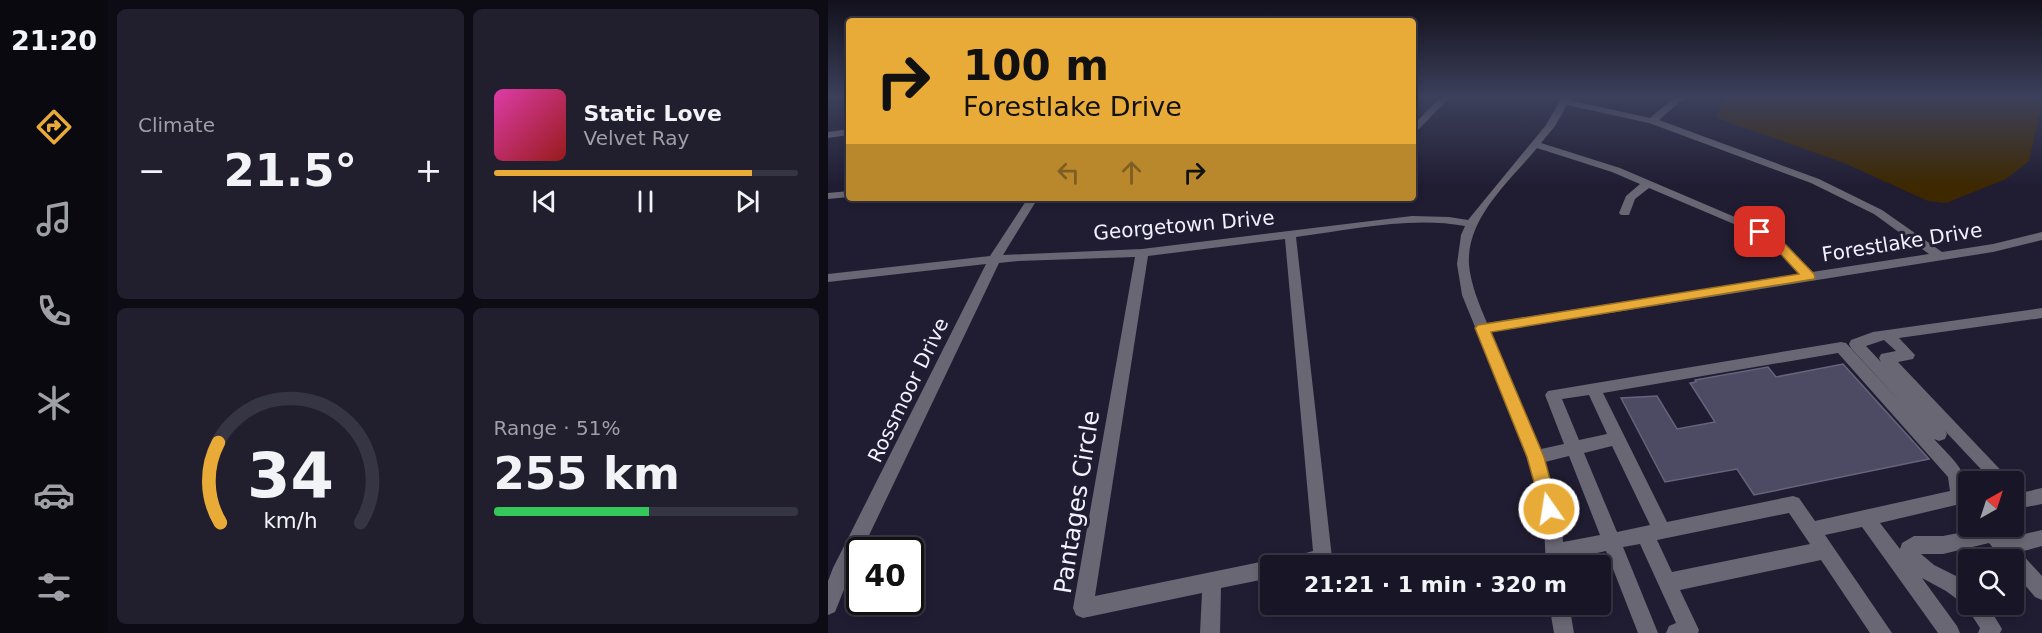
<!DOCTYPE html>
<meta charset="utf-8">
<style>
:root{--surface:#181626;--page:#211f2e;--text:#f1f3f6;--muted:#9f9fa7;--line:#363543;--accent:#e9ab38}
body{margin:0;font-family:"DejaVu Sans",sans-serif;background:var(--page);color:var(--text);height:100vh;display:flex;flex-direction:column;font-size:22px;white-space:nowrap}
*{box-sizing:border-box;margin:0}
p{font-size:20px;color:var(--muted)}
.icon{flex:none;width:33px;height:33px;fill:none;stroke:currentColor;stroke-width:2;stroke-linecap:round;stroke-linejoin:round}
.map{position:relative;flex:1;overflow:hidden}
.drawer{display:flex;flex-direction:column;gap:9px;padding:9px;background:#0d0c15;width:720px}
.drawer>*{flex:none}
.hud{position:absolute;left:18px;top:18px;width:570px;height:183px;border-radius:6px;box-shadow:0 3px 9px #0003,0 0 0 2px var(--line);background:#e9ab38;color:#111;overflow:hidden}
.needle{width:39px;rotate:39deg}
.fabs{position:absolute;left:1130px;top:471px;display:grid;gap:12px}
.fabs a{display:grid;place-items:center;width:66px;height:66px;border-radius:6px;background:var(--surface);box-shadow:0 3px 9px #0003,0 0 0 2px var(--line);font-size:30px}
.speed{position:absolute;left:18px;top:537px;display:flex;gap:12px;font-size:30px;font-weight:700;text-align:center}
.speed>*{display:grid;place-content:center;width:78px;height:78px;border-radius:50%;background:var(--surface);box-shadow:0 3px 9px #0003,0 0 0 2px var(--line);line-height:1}
.speed .limit{border:3px solid #111;border-radius:9px;background:#fff;color:#111}
.pin{position:absolute;display:grid;place-items:center;width:51px;height:51px;color:#fff;margin:-26px;border-radius:12px;box-shadow:0 3px 9px #0006}
.me{position:absolute;width:66px;margin:-33px;rotate:347deg;stroke-linejoin:round;filter:drop-shadow(0 0 4px #0008)}
.turn{display:flex;align-items:center;gap:21px;height:126px;padding:0 18px;font-size:27px}
.turn .icon{width:78px;height:78px;stroke-width:2.5}
.turn b{display:block;font-size:42px;line-height:51px}
.lanes{display:flex;align-items:center;height:57px;padding:0 18px;background:#0003;justify-content:center;gap:30px;direction:ltr}
.lanes .off{opacity:.35}
.big{font-size:45px;font-weight:700;line-height:1.1}
.drawer .tile{flex:1;display:flex;flex-direction:column;justify-content:center;gap:9px;min-width:0;padding:0 21px;border-radius:9px;background:var(--page)}
.drawer .dial{align-items:center;gap:0}
.dial svg{height:156px;overflow:visible;fill:none;stroke:var(--line);stroke-width:7;stroke-linecap:round;text-anchor:middle}
.dial text{fill:var(--text);stroke:none}
.song{display:flex;align-items:center;gap:18px}
.cover{width:72px;height:72px;border-radius:9px;background:linear-gradient(135deg,hsl(320 70% 55%),hsl(0 70% 35%))}
.played{height:6px;border-radius:3px;background:linear-gradient(90deg,var(--accent) 85%,var(--line) 85%)}
.keys{display:flex;justify-content:space-around;direction:ltr}
.heat{display:flex;justify-content:space-between;align-items:center;font-size:33px;direction:ltr}
.charge{height:9px;border-radius:4px;background:linear-gradient(90deg,#34c759 51%,var(--line) 0)}
.drawer .tiles{flex:1;display:grid;gap:9px;grid-template-columns:repeat(2,1fr)}
.trip{position:absolute;left:432px;top:555px;width:351px;height:60px;border-radius:6px;background:var(--surface);box-shadow:0 3px 9px #0003,0 0 0 2px var(--line);font-weight:700;line-height:60px;text-align:center}
main{display:flex;flex:1;min-height:0}
.dock{display:flex;flex-direction:column;width:108px;justify-content:space-around;align-items:center;background:#0a090f;color:var(--muted)}
.dock .icon{width:42px;height:42px}
.dock .selected{color:var(--accent)}
.dock b{font-size:27px;color:var(--text)}
.map>svg:first-child{display:block}
.green{fill:#3d2800}
.building{fill:#4d4b64;stroke:#65637d;stroke-width:1.5}
.lines{fill:none;stroke-linecap:round;stroke-linejoin:round}
.minor{fill:#686773;fill-rule:evenodd}
.route{fill:#e9ab38;stroke:#976f24;stroke-width:1.5}
.labels{text-anchor:middle;dominant-baseline:central;stroke-width:6;stroke-linejoin:round;paint-order:stroke}
.street-label{font-size:20px;fill:#f2f1fe;stroke:#201d33}
.near-street-label{font-size:24px;fill:#f2f1fe;stroke:#201d33}
</style>
<main>
<nav class="dock">
<b>21:20</b>
<svg class="icon selected" aria-label="directions" viewBox="0 0 24 24"><path d="M12 3l9 9-9 9-9-9zM9 14v-3h6M13 9l2 2-2 2"/></svg>
<svg class="icon" aria-label="music" viewBox="0 0 24 24"><path d="M9 18V5l10-2v13"/><circle cx="6" cy="18" r="3"/><circle cx="16" cy="16" r="3"/></svg>
<svg class="icon" aria-label="phone" viewBox="0 0 24 24"><path d="M5 4h4l2 5-3 2q2 4 5 5l2-3 5 2v4C11 20 4 13 5 4z"/></svg>
<svg class="icon" aria-label="climate" viewBox="0 0 24 24"><path d="M12 3v18M4 7l16 10M4 17L20 7"/></svg>
<svg class="icon" aria-label="car" viewBox="0 0 24 24"><path d="M5 17H2v-5l4-1 3-4h7l3 4 3 1v5h-3M9 17h6M6 11h13"/><circle cx="7" cy="17" r="2"/><circle cx="17" cy="17" r="2"/></svg>
<svg class="icon" aria-label="filters" viewBox="0 0 24 24"><path d="M4 7h16M4 17h16"/><circle cx="9" cy="7" r="2"/><circle cx="15" cy="17" r="2"/></svg>
</nav>
<section class="drawer">
<div class="tiles">
<div class="tile"><p>Climate</p>
<div class="heat"><a>−</a><b class="big">21.5°</b><a>+</a></div>
</div>
<div class="tile">
<div class="song"><i class="cover"></i><div><b>Static Love</b><p>Velvet Ray</p></div></div>
<div class="played"></div>
<div class="keys"><svg class="icon" aria-label="previous" viewBox="0 0 24 24"><path d="M18 5L8 12l10 7zM5 5v14"/></svg><svg class="icon" aria-label="pause" viewBox="0 0 24 24"><path d="M8 5v14M16 5v14"/></svg><svg class="icon" aria-label="next" viewBox="0 0 24 24"><path d="M6 5l10 7-10 7zM19 5v14"/></svg></div>
</div>
<div class="tile dial"><svg viewBox="0 0 100 80">
<path d="M14 69A42 42 0 1 1 86 69"/>
<path d="M14 69A42 42 0 0 1 13 28" stroke="#e9ab38"/>
<text x="50" y="56" font-size="32" font-weight="700">34</text>
<text x="50" y="72" font-size="11">km/h</text>
</svg></div>
<div class="tile"><p>Range · 51%</p><b class="big">255 km</b><div class="charge"></div></div>
</div>
</section>
<div class="map">
<svg width="1214" height="633" viewBox="0 0 1214 633">
<rect width="100%" height="100%" fill="#201d33"/>
<!-- green -->
<polygon class="green" points="896,97 1214,97 1214,104 1201,161 1178,179 1118,203 1100,201 1016,163 889,118"/>
<!-- building -->
<polygon class="building" points="1015,364 1101,459 926,495 909,469 837,482 793,398 829,396 849,429 887,422 862,383 868,382 867,380 940,367 948,377"/>
<g class="lines">
<!-- minor -->
<g class="minor">
<polygon points="613,97 622,97 588,132 585,133 585,125"/>
<path d="M734,97H743L741,100L822,118L847,97H857L831,120L991,179L1054,210L1114,252L1165,244L1214,232V240L1165,252L663,332L713,449L736,444L717,395L720,391L1013,342L1018,343L1076,406L1023,348L1021,344L1023,340L1045,332L1214,308V318L1071,338L1087,355L1085,359L1070,362L1184,482H1165L1117,431L1119,434L1117,439L1111,441L1106,439C1134,469 1140,470 1140,514L1134,512L1128,505L1052,523L1072,549L1074,543L1086,536H1115L1151,529L1152,526H1169L1179,538L1214,530V546L1192,552L1214,576V600L1207,597L1185,571V560H1175L1161,543L1115,554H1093L1106,565L1140,582V604H1159L1174,629L1172,633H1150L1152,628L1137,605L1118,591L1094,578L1129,626L1132,633H1110L1034,527L997,535L1064,633H1042L993,560L852,590L871,630L870,633H838L841,626L848,623L812,544L795,547L830,633H810L778,551L736,560V566H718L716,527L700,457L634,295L629,264L633,235L637,226C582,216 523,230 468,237L504,558L502,564L451,566L453,560L485,551L457,239L320,256L267,596L442,560L450,566H442V578L393,588L392,633H372L374,593L255,618L248,615L245,608L307,257L190,261L171,263L34,550H32L7,612L0,615V581L5,568L158,264L0,282V274L162,256L200,198H210L175,255L314,249L584,216L621,217L640,220L718,125ZM739,105L821,123L983,183L1046,214L1101,254L984,272L958,244L928,226L792,168L713,143L727,126ZM709,148L784,172L812,184L798,196L791,213L793,215H801L807,199L821,188L920,230L950,250L972,274L659,323C651,304 643,285 641,265C638,218 682,181 709,148ZM1056,340L1068,351L1053,354L1051,358L1053,362L1038,346ZM1010,353L1120,477L1122,491L987,521L971,498L965,496L839,522L775,393ZM761,395L779,434L751,440L734,399ZM784,446L822,525L789,532L756,453ZM741,456L772,535L735,542L734,527L717,462ZM961,513L982,544L844,572L829,540Z"/>
<polygon points="21,129 21,135 0,138 0,132"/>
<polygon points="21,191 21,197 0,199 0,193"/>
<polygon points="1185,483 1191,486 1197,492 1214,488 1214,504 1193,508 1187,505"/>
<polygon points="721,604 741,604 746,633 726,633"/>
</g>
</g>
<!-- sky -->
<linearGradient id="sky" x2="0" y2="1"><stop stop-color="#12101c"/><stop offset="0.52" stop-color="#3c405b"/><stop offset="1" stop-color="#3c405b" stop-opacity="0"/></linearGradient>
<rect width="1214" height="186" fill="url(#sky)"/>
<!-- route -->
<polygon class="route" points="932,229 958,245 986,274 987,277 986,279 663,332 716,457 730,509 727,514 721,517 715,514 699,457 647,328 650,325 971,274 949,250 928,235 926,232"/>
<g class="labels">
<!-- street labels -->
<g class="street-label">
<text transform="translate(356 225) rotate(-5)">Georgetown Drive</text>
<text transform="translate(1074 242) rotate(-9)">Forestlake Drive</text>
<text transform="translate(80 390) rotate(-64)">Rossmoor Drive</text>
</g>
<!-- near-street labels -->
<g class="near-street-label">
<text transform="translate(249 502) rotate(-81)">Pantages Circle</text>
</g>
</g>
</svg>
<div class="fabs">
<a><svg class="needle" viewBox="-14 -14 28 28"><path d="M0-13l5 13h-10z" fill="#e53935"/><path d="M0 13l5-13h-10z" fill="#9f9fa7"/></svg></a>
<a><svg class="icon" aria-label="search" viewBox="0 0 24 24"><circle cx="10" cy="10" r="6"/><path d="M15 15l6 6"/></svg></a>
</div>
<div class="speed"><div class="limit">40</div></div>
<div class="pin" style="left:932px;top:232px;background:#d93025"><svg class="icon" aria-label="arrive" viewBox="0 0 24 24"><path d="M6 21V4h12l-3 4 3 4H6"/></svg></div>
<svg class="me" style="left:721px;top:509px" viewBox="-20 -20 40 40"><circle r="17" fill="#e9ab38" stroke="#fff" stroke-width="3"/><path d="M0-11L8 9 0 5-8 9z" fill="#fff"/></svg>
<div class="trip">21:21 · 1 min · 320 m</div>
<div class="hud">
<div class="turn"><svg class="icon" aria-label="right" viewBox="0 0 24 24"><path d="M7 20v-9h11M14 6l5 5-5 5"/></svg><div><b>100 m</b>Forestlake Drive</div></div>
<div class="lanes"><svg class="icon off" aria-label="left" viewBox="0 0 24 24"><path d="M17 20v-9H6M10 6l-5 5 5 5"/></svg><svg class="icon off" aria-label="ahead" viewBox="0 0 24 24"><path d="M12 20V5M6 11l6-6 6 6"/></svg><svg class="icon" aria-label="right" viewBox="0 0 24 24"><path d="M7 20v-9h11M14 6l5 5-5 5"/></svg></div>
</div>
</div>
</main>
